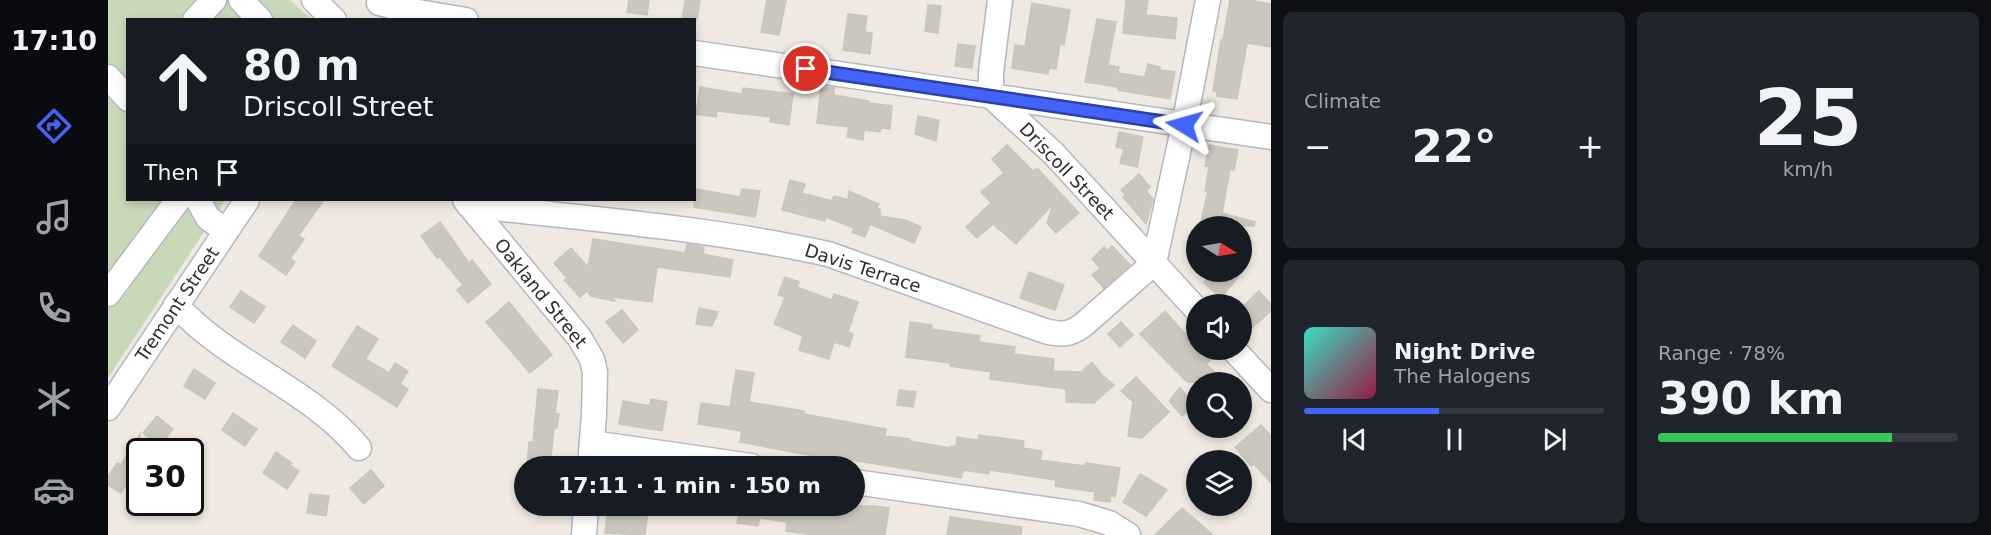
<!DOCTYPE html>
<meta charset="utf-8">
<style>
:root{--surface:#171b24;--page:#20242c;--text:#f1f3f6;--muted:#9ea1a6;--line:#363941;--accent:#4264fb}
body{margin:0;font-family:"DejaVu Sans",sans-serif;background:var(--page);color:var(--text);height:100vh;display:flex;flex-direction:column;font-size:22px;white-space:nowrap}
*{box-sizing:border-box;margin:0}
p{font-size:20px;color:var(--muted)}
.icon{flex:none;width:33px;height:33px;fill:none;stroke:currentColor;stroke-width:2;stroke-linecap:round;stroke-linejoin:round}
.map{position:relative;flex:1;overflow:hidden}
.side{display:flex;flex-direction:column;gap:12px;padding:12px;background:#0d0f14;width:720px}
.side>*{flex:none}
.hud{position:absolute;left:18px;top:18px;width:570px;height:183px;border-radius:0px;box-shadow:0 3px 9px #0003;background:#171b24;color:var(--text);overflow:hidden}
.needle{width:39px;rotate:101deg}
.buttons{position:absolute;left:1078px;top:216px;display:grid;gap:12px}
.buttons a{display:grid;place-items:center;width:66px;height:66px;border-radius:50%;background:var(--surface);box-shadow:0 3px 9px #0003;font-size:30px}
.speed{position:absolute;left:18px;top:438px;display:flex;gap:12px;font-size:30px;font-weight:700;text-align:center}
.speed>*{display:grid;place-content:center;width:78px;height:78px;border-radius:50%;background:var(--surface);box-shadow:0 3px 9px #0003;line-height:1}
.speed .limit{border:3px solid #111;border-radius:9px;background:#fff;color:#111}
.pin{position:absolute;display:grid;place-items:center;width:51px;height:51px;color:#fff;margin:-26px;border:3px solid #fff;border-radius:50%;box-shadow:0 2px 6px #0007}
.me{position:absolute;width:66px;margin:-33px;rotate:278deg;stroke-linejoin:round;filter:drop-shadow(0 0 4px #0008)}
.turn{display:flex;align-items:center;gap:21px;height:126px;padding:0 18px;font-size:27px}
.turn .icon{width:78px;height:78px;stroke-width:2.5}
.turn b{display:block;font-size:42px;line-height:51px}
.then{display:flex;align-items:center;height:57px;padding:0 18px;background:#0003;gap:12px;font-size:22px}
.big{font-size:45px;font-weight:700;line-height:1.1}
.side .widget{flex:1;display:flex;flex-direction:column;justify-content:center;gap:9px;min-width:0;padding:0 21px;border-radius:9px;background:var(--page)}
.side .dial{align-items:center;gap:0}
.dial b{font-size:78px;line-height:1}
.song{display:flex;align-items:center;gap:18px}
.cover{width:72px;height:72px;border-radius:9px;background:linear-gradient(135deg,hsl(170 70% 55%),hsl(340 70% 35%))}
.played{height:6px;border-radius:3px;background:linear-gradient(90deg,var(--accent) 45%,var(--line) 45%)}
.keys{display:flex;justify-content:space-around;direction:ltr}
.heat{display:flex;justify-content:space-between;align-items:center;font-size:33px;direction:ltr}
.charge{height:9px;border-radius:4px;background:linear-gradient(90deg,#34c759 78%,var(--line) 0)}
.side .tiles{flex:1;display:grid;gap:12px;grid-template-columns:repeat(2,1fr)}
.trip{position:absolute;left:406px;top:456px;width:351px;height:60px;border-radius:30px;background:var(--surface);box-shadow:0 3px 9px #0003;font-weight:700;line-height:60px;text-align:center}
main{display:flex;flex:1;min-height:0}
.tabs{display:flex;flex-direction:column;width:108px;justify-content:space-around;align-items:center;background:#090b0e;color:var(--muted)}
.tabs .icon{width:42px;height:42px}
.tabs .current{color:var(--accent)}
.tabs b{font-size:27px;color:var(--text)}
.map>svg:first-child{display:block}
.cemetery{fill:#c8d9b8}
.building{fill:#cbc7bf;stroke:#cbc5ba;stroke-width:1.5}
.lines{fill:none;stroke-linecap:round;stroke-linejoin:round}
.minor-casing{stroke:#b4b7c1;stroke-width:27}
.minor{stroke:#fff;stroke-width:24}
.route-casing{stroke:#2b41a3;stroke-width:15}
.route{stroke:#4264fb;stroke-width:10}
.labels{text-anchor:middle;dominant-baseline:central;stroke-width:4.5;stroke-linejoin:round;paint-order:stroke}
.street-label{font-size:18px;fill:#2e2e2e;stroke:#fff}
</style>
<main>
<nav class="tabs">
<b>17:10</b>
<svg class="icon current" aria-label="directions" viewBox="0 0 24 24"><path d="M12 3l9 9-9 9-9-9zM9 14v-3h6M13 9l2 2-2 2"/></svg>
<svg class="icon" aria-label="music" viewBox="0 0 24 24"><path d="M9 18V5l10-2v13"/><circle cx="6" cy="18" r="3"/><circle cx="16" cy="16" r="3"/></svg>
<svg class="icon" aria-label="phone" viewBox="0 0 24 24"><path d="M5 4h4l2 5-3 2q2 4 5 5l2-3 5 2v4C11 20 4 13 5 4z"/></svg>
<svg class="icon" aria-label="climate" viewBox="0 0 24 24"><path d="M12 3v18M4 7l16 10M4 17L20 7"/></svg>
<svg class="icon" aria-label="car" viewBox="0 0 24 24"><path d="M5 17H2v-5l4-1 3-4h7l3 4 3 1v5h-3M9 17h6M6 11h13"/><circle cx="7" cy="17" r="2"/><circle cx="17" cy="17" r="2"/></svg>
</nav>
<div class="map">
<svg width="1163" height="535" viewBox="0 0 1163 535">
<rect width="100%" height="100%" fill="#efe9e1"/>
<!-- cemetery -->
<polygon class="cemetery" points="0,0 182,0 203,19 20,20 20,200 117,200 0,378"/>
<!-- building -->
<g class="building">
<polygon points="521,0 541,0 539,15 519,12"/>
<polygon points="577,0 592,0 589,20 574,20"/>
<polygon points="659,0 678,0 671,35 653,32"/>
<polygon points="1018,0 1040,0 1038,15 1069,18 1067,39 1015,33"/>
<polygon points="1122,0 1141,0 1163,4 1163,47 1139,43 1129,99 1109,96 1109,92 1105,91 1113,40 1115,40"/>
<polygon points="924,3 962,10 956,45 952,44 948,69 941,68 940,74 904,68 907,45 917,46"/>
<polygon points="820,5 833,6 830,33 817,31"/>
<polygon points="740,14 759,16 757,32 764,33 762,54 735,50"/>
<polygon points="989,19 1008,22 1000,65 1011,67 1010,73 1037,77 1040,64 1052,67 1052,70 1067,72 1062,99 1010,90 1010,87 977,82"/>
<polygon points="850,44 867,46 864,68 847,66"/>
<polygon points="592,87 634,94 635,88 685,94 681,125 662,122 663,117 609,111 608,117 588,114"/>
<polygon points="713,87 726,88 726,95 761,101 760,103 784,106 782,129 773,128 772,132 756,130 755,140 739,137 741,127 709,123"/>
<polygon points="810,116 831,120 828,141 807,134"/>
<polygon points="1011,132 1035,137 1029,167 1012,163 1016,149 1008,147"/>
<polygon points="899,145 925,171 929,168 971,213 948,233 939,223 945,204 908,244 885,224 869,238 858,227 883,203 873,192 896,173 884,159"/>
<polygon points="1101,145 1130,150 1126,170 1122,169 1114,213 1147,222 1146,226 1092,226 1100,191 1097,191 1101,167 1097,166"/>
<polygon points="1031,174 1042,187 1038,191 1045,199 1038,224 1015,197 1018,195 1013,190"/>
<polygon points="682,180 697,184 694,193 724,201 726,196 740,200 741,191 771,204 769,208 772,209 772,216 797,220 813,227 806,243 762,224 757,237 744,232 746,228 718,217 717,221 674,210"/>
<polygon points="589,189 632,197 634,189 652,191 647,217 586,207 586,190"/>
<polygon points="188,200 216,200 190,236 196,239 182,259 187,262 178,275 151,256"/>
<polygon points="332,222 361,263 364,260 383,284 360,303 349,290 355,285 332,257 329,258 313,236"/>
<polygon points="485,239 577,253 579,244 596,247 595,254 625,260 622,277 549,267 544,302 504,297 507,301 483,296 479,291 472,297 456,280 459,278 446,263 463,248 480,267"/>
<polygon points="1004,246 1022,265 996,288 984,275 992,268 984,259 996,247 999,251"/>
<polygon points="921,272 956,285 947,310 912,298"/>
<polygon points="1105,272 1134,272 1113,298 1096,283"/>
<polygon points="677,277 691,282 689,287 724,300 726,294 750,302 740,332 745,334 741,347 726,342 721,359 691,350 695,336 666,324 677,297 670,295"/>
<polygon points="133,291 157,307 146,323 122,307"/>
<polygon points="1151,291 1163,304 1163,311 1144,328 1134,317 1134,307"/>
<polygon points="401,302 444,355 422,373 378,322"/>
<polygon points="591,308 610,312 604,326 588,324"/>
<polygon points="514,310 530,330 515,343 498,322"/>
<polygon points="1057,311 1081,338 1079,341 1088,350 1093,350 1103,359 1098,364 1117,382 1079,382 1032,334"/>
<polygon points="802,322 824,325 824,329 872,336 871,342 907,347 906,354 946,359 945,371 973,372 984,362 994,375 1006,385 986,403 958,402 958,389 882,379 883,372 842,366 842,363 798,357"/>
<polygon points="1013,322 1025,335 1012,347 1000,334"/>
<polygon points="185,325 208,341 197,358 173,342"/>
<polygon points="249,326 270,339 257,359 281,373 287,363 300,371 292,384 300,389 289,407 224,366"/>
<polygon points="86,369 107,383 97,399 76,386"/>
<polygon points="628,370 646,373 641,402 696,411 696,414 778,429 777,436 802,439 802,441 843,448 843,446 848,447 849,437 870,440 871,435 916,441 915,448 934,451 932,460 977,466 978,463 1012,468 1007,497 1003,495 1002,502 986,500 987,492 947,486 948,480 881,470 881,474 855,470 853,478 732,458 731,461 632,442 634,431 590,424 593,403 622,407"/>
<polygon points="1028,377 1061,412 1034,438 1020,436 1025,402 1013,391"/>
<polygon points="1072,388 1087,405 1074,416 1061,401"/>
<polygon points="430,389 450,391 447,414 451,414 449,428 446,428 442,466 419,466 421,442 425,442"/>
<polygon points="791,390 808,392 805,407 789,405"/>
<polygon points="543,399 559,402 554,431 511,424 515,401 542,406"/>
<polygon points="125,413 149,429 137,446 114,430"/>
<polygon points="49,416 65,429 51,446 35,433"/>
<polygon points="1153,425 1163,436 1163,483 1146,464 1143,466 1127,447"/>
<polygon points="32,434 32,475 23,488 18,485 13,493 0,485 0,477 9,463 13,465"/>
<polygon points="168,452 184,463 182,465 191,471 179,489 155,473"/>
<polygon points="263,470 276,486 256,504 242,488"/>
<polygon points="1032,474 1059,490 1038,516 1015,502"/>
<polygon points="202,494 221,496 218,516 199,513"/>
<polygon points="500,506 516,506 515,508 540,511 537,535 497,533"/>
<polygon points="624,506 767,506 781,508 777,535 706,535 678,531 679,522 652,518 650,526 629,523 631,514 624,513"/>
<polygon points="1074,508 1105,535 1047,535"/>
<polygon points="842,517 914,527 913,535 839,535"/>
</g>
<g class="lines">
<defs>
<g id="minor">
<polyline points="133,0 152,20"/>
<polyline points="206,0 226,20"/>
<polyline points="892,0 883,72 883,96 1163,137"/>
<polyline points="271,3 298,10 358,20"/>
<polyline points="87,20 106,0"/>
<polyline points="586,53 883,96 946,154 1089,310"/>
<polyline points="0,77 20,99"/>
<polyline points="90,200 100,218 118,231"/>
<polyline points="357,200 471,337 484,359 487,372 486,415 482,466"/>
<path d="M361,205C481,219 603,228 720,254L937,331C953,335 962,335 975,325L1046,263L1076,125L1100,0"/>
<polyline points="0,294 70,200"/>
<path d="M68,305C121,363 201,388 251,448"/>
<polyline points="1126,350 1163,390"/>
<polyline points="0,408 139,200"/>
<polyline points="484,443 643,466"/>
<polyline points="747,482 971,514 1001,523 1020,535"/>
<polyline points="476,535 478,506"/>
</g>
</defs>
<!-- minor casing -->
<use href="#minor" class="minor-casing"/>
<!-- minor -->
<use href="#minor" class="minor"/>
</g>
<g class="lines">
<defs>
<polyline id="route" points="698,69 1076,125"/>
</defs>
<!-- route casing -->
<use href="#route" class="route-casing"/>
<!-- route -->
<use href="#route" class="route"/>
</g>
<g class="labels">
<!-- street labels -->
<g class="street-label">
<text transform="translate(959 171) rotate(46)">Driscoll Street</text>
<text transform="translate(755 268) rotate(18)">Davis Terrace</text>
<text transform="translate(433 293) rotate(51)">Oakland Street</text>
<text transform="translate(69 304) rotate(-56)">Tremont Street</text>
</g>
</g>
</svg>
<div class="buttons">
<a><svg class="needle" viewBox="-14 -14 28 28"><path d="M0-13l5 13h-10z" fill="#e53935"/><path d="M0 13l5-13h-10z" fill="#9ea1a6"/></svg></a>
<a><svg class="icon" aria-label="sound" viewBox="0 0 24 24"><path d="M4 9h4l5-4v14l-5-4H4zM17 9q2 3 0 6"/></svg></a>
<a><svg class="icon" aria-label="search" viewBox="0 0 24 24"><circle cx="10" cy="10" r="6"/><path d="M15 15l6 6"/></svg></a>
<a><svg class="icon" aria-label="layers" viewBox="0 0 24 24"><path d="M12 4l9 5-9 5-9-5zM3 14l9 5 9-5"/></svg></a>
</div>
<div class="speed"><div class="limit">30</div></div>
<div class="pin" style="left:698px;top:69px;background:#d93025"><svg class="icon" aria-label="arrive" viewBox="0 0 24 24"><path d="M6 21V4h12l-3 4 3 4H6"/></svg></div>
<svg class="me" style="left:1076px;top:125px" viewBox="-20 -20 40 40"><path d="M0-17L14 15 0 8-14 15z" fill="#4264fb" stroke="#fff" stroke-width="4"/></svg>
<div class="trip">17:11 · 1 min · 150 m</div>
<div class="hud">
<div class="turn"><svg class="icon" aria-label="ahead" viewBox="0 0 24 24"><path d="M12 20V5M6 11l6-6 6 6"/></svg><div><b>80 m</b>Driscoll Street</div></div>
<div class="then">Then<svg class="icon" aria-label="arrive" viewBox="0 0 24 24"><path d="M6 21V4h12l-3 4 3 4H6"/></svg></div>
</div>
</div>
<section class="side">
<div class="tiles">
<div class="widget"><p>Climate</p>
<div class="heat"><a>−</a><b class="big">22°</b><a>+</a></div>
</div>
<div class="widget dial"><b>25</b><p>km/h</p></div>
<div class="widget">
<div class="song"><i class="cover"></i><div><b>Night Drive</b><p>The Halogens</p></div></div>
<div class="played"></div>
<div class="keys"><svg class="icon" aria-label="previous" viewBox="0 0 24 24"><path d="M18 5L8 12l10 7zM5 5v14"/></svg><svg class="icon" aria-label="pause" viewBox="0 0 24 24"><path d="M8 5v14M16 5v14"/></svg><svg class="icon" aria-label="next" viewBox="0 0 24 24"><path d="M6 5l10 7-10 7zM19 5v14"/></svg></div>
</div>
<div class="widget"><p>Range · 78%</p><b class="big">390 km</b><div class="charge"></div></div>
</div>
</section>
</main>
